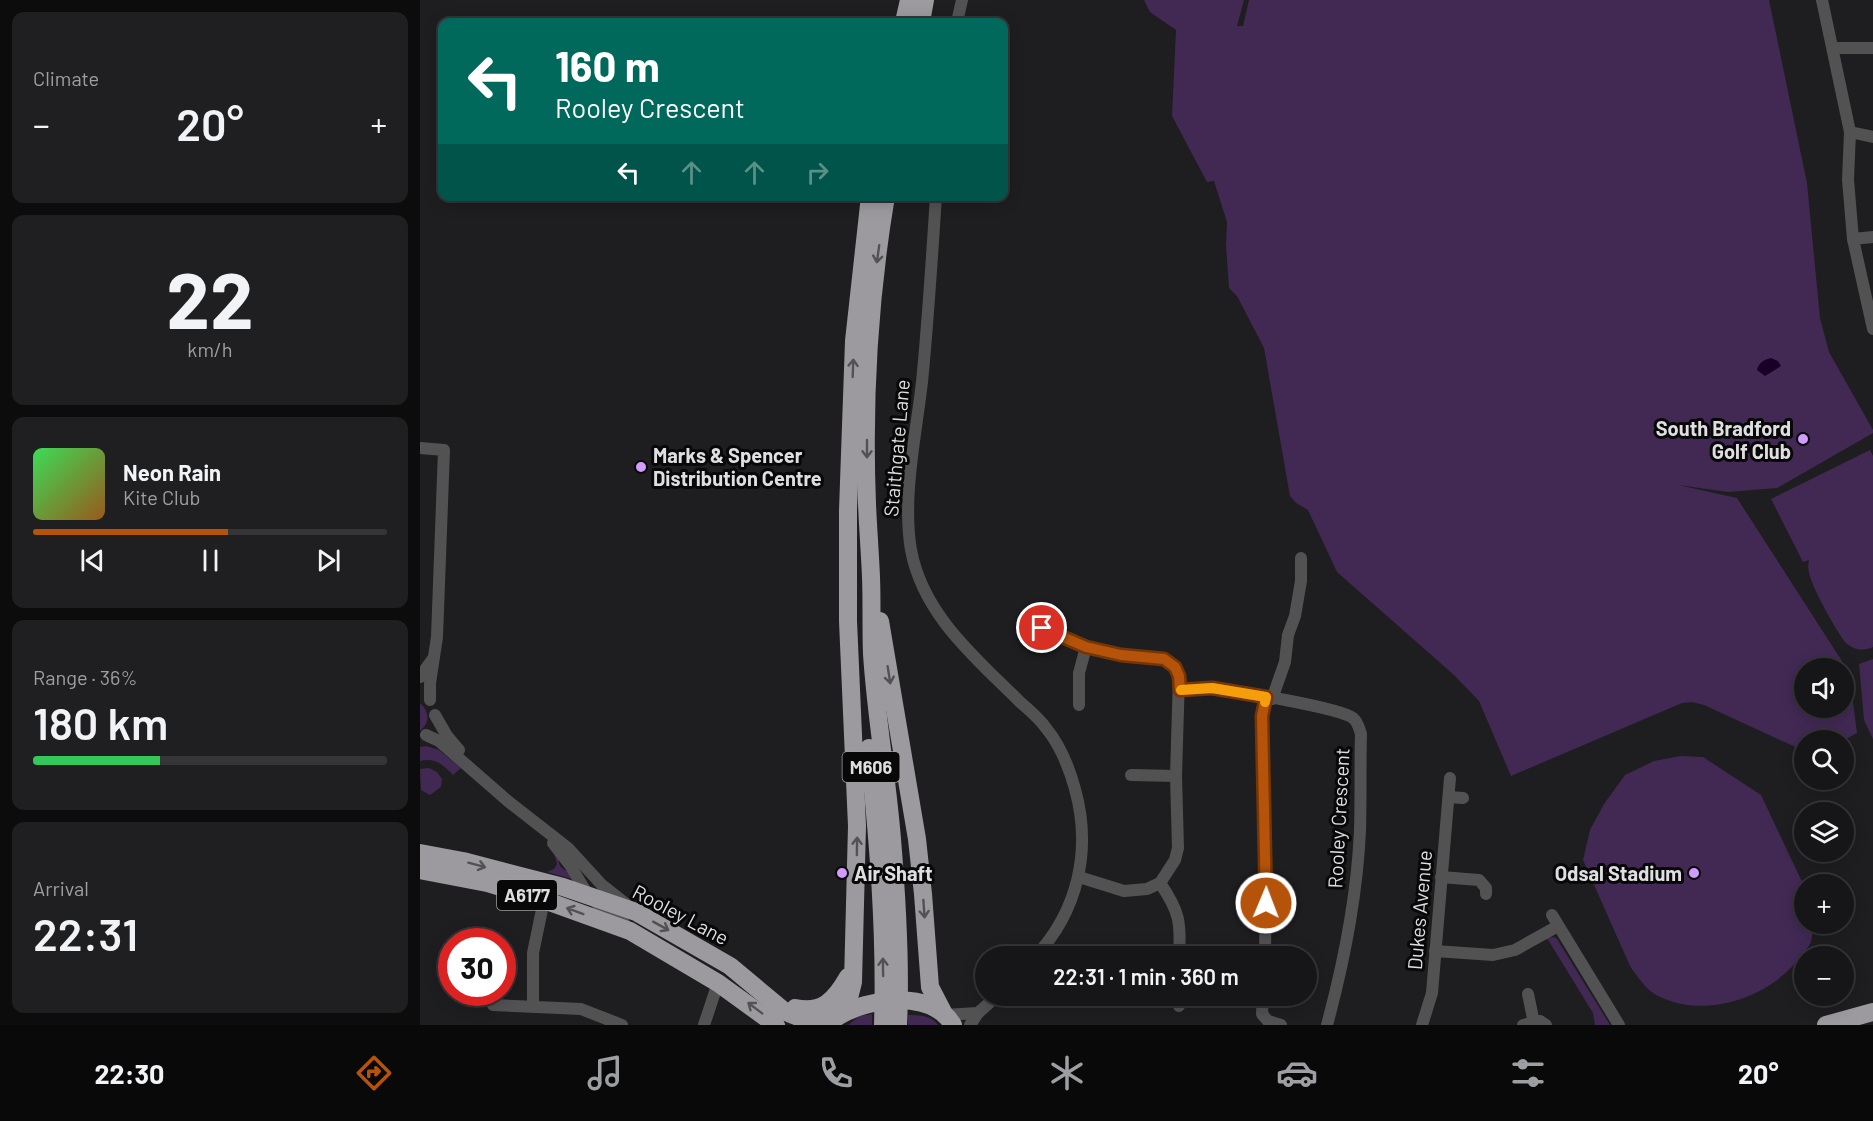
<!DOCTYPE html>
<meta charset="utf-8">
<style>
:root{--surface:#161618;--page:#1f1f21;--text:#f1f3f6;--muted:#9e9fa2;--line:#353537;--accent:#b45309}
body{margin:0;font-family:Barlow,sans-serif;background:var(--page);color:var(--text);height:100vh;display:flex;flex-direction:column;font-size:22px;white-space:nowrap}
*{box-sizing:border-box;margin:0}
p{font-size:20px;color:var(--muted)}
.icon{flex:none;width:33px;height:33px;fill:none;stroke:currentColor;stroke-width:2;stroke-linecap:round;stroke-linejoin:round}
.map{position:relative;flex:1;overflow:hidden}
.sheet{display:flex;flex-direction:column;gap:12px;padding:12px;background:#0c0c0d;width:420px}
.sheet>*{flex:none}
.banner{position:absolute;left:18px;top:18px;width:570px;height:183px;border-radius:12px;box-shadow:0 3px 15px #0003,0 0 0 2px var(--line);background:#00695c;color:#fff;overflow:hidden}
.tools{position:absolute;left:1374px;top:658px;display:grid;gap:12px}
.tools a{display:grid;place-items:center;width:60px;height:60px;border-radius:50%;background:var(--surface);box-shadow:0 3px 15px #0003,0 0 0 2px var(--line);font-size:30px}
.speed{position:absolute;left:18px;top:928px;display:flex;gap:12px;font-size:30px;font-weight:700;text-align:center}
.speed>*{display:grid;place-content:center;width:78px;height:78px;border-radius:50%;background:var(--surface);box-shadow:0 3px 15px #0003,0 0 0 2px var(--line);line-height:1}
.speed .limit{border:9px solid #d22;background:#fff;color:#111}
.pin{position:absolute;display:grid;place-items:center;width:51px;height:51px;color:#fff;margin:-26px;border:3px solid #fff;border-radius:50%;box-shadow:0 2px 6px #0007}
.me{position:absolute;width:66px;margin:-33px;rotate:1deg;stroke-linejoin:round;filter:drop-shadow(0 0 4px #0008)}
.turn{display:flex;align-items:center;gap:21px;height:126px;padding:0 18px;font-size:27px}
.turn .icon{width:78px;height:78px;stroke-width:2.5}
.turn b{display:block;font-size:42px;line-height:51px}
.lanes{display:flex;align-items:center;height:57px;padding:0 18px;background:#0003;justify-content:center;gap:30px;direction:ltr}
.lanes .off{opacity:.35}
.big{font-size:45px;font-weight:600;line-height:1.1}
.sheet .widget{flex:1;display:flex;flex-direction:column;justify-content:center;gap:9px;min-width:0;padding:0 21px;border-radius:12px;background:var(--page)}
.sheet .dial{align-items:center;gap:0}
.dial b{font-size:78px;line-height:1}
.song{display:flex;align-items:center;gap:18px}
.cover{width:72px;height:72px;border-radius:9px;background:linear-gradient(135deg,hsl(130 70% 55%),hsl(30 70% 35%))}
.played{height:6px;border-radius:3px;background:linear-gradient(90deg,var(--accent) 55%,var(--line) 55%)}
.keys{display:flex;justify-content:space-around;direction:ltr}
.heat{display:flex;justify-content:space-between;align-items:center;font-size:33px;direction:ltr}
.charge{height:9px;border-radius:4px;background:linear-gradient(90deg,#34c759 36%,var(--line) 0)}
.trip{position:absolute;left:555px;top:946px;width:342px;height:60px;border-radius:30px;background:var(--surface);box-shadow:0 3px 15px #0003,0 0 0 2px var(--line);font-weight:600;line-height:60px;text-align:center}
.tab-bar{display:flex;height:96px;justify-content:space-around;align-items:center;background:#09090a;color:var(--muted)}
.tab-bar .icon{width:42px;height:42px}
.tab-bar .on{color:var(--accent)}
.tab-bar b{font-size:27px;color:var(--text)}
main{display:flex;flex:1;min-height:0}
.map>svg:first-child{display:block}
.green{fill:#412953;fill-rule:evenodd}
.water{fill:#190029}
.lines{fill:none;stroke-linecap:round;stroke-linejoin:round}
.minor{stroke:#535253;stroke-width:12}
.highway{stroke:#9c9a9e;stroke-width:18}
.oneway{stroke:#525154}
.route-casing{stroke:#753606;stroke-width:15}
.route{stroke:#b45309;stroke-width:10}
.slow{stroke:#f59e0b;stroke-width:10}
.poi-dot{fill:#d29cfd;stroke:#080809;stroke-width:2}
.labels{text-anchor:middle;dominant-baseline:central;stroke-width:6;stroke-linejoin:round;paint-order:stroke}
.shield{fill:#080809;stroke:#9e9ea0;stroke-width:1.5}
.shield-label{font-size:18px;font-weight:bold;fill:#dfdee0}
.poi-label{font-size:20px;font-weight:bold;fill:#dfdee0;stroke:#080809;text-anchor:end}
.street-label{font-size:20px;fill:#dfdee0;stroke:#080809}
</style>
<main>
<section class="sheet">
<div class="widget"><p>Climate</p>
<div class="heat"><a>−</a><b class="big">20°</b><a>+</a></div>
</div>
<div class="widget dial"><b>22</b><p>km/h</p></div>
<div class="widget">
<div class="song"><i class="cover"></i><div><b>Neon Rain</b><p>Kite Club</p></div></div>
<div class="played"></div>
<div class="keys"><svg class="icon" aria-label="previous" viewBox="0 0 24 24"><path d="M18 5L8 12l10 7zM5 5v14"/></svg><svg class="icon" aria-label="pause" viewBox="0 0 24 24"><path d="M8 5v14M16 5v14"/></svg><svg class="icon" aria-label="next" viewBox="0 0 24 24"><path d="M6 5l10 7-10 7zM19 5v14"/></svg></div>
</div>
<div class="widget"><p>Range · 36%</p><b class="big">180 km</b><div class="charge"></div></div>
<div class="widget"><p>Arrival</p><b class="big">22:31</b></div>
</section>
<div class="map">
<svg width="1453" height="1025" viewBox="0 0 1453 1025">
<rect width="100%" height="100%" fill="#1e1d20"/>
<!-- green -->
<g class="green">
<path d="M724,0H824L817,26H823L829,0H1349L1387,183L1400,318L1409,352L1453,430V433L1357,488L1308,492L1258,485L1317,498L1429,672L1437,733L1422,741H1384V751L1284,705L1272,702L1262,703L1091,776L1059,701L1034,675L917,572L888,510L876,503L870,496L844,348L817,296L809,288L806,245L807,222L794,181L787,182L752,116L756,30L730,12ZM1384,669H1424V708H1384Z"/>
<path d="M1450,450L1453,456V647C1443,651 1436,651 1427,644C1420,638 1395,592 1392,582C1389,574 1387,568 1389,560L1383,562L1351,499Z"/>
<polygon points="1453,659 1453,739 1444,720 1439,664"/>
<path d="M0,703C10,712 10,723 0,731Z"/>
<path d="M6,746L19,750L41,768L33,775C24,765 14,757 0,761V747Z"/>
<path d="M1261,756L1283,757L1341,795L1384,886V924H1393C1393,930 1392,937 1391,942C1388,949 1381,955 1377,961C1346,999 1284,1019 1238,996C1226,990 1217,976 1210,966L1163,860L1170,830L1184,804L1205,775L1234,761Z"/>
<polygon points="9,768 17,772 22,779 21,787 10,795 1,790 0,769"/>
<path d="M134,853L139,858C138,866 142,869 149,872L152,879L127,872L134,869L137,864Z"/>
<polygon points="1134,937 1137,939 1190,1025 1175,1025 1173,1013 1127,938"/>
<polygon points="452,1014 452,1025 428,1025 440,1016"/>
<path d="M488,1015C499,1015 511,1015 518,1025H488Z"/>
</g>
<!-- water -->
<path class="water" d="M1351,358L1358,361L1361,366L1345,376L1337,370C1339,362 1344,360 1351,358Z"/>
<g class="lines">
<!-- minor -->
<g class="minor">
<polyline points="1402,0 1430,132 1428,180 1433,239"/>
<polyline points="537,22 542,0"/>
<polyline points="1413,48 1453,48"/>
<polyline points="1430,132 1453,137"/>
<path d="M516,196C512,258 508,321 502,382C496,435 482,497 491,550C503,615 556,658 600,702C609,710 619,718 626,728C640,745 649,767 655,789C672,850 658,911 615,957"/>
<polyline points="1453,237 1433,239 1453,329"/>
<polyline points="0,448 24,450 17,637 10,683 10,700"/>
<polyline points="603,622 641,635 666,647 701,655 744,659 755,667 759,676 756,776 758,848 755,860 740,883 727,889 704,891 659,877"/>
<polyline points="0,677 12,660"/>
<path d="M760,690C770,689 781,687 792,688C813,690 920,708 933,718C938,722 939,728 941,734C940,766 941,798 940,831C937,896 924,962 907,1025"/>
<polyline points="852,699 865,662 868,635 875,616 881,581 881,558"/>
<polyline points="659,705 659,673 666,647"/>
<polyline points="15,715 27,736 39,750"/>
<polyline points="6,735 19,741 89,802 148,848 182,885 206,904"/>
<polyline points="711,775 756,776"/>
<polyline points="1029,797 1043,798"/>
<polyline points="133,843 150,865 168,895 185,911 204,923"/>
<polyline points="1021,877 1059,880 1066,888 1066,894"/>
<path d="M740,883C760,912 761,923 759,957"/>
<polyline points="1132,915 1199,1025"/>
<polyline points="1015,951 1073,955 1095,950 1138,926"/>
<polyline points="845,957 846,861 842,716 846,697"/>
<polyline points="1108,994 1114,1023"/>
<polyline points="758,996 759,1006"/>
<polyline points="843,996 842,1014 848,1021 861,1025"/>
<polyline points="73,1005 161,1009 202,1025"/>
<polyline points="113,1006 113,953 124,900"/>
<polyline points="525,1015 558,1013"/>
<polyline points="284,1025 298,983"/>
<polyline points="550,1025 558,1013 577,996"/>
<polyline points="1002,1025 1012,993 1030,778"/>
<polyline points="1103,1025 1120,1021 1126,1025"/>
</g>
<!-- highway -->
<g class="highway">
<polyline points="484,22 489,0"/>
<polyline points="501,22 505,0"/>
<path d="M466,196C449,297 443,402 447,504C448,528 450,553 451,577C452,602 451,628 452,654C456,716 467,777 472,839C477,900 481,964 478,1025"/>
<polyline points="460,621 497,839 503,894 510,987 524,1014"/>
<path d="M449,748C458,840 466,932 463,1025"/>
<path d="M0,853L43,861L143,887L216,912L310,966L364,1011C382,1020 398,1023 417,1017"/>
<polyline points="0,870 67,883 124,900 210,931 298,983 356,1025"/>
<path d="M375,1008C402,1014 415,1000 428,977"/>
<polyline points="419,1015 429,998 433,982 437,826 428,621 428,510 434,341 450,196"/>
<path d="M417,1017C447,998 512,989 533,1025"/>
<polyline points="1406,1025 1453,1012"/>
</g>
</g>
<!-- one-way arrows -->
<defs><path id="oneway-shaft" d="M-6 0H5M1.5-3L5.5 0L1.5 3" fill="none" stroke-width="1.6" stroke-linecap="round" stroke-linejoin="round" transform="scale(1.5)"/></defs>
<g class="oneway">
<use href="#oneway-shaft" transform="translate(458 254) rotate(98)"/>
<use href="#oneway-shaft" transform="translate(433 368) rotate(-88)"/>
<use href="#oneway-shaft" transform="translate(447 449) rotate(90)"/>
<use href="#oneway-shaft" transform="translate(469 675) rotate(81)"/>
<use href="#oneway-shaft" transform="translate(437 846) rotate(-89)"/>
<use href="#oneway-shaft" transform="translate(57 865) rotate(15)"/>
<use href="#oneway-shaft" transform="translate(504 909) rotate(86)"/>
<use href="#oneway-shaft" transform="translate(155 911) rotate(-160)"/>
<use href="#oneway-shaft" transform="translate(241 926) rotate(29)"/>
<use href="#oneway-shaft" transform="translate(463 967) rotate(-91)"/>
<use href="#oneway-shaft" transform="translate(335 1008) rotate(-143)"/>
</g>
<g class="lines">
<defs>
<polyline id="route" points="622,628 666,647 701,655 744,659 755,667 759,676 760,690 792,688 846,697 842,716 846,903"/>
</defs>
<!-- route casing -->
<use href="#route" class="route-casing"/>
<!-- route -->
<use href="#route" class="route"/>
<!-- slow -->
<polyline class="slow" points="761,690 792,688 846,697 845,702"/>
</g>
<!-- markers -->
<g class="poi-dot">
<circle cx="1383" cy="439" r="6"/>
<circle cx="221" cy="467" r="6"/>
<circle cx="422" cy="873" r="6"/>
<circle cx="1274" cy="873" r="6"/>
</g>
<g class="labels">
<!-- shield labels -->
<g class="shield">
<rect x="422.5" y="752" width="57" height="30" rx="4.5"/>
<rect x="77" y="880" width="60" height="30" rx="4.5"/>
</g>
<g class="shield-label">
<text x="451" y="767">M606</text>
<text x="107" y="895">A6177</text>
</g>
<!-- poi labels -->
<g class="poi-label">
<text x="1371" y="428">South Bradford<tspan x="1371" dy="23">Golf Club</tspan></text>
<text x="233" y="455" text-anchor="start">Marks &amp; Spencer<tspan x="233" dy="23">Distribution Centre</tspan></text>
<text x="434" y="873" text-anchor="start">Air Shaft</text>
<text x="1262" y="873">Odsal Stadium</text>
</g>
<!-- street labels -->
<g class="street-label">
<text transform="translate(476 448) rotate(-85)">Staithgate Lane</text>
<text transform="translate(918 818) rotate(-87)">Rooley Crescent</text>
<text transform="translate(999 910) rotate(-85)">Dukes Avenue</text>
<text transform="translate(261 914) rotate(28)">Rooley Lane</text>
</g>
</g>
</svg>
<div class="tools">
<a><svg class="icon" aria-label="sound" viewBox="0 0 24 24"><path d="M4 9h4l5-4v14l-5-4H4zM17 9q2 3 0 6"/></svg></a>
<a><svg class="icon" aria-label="search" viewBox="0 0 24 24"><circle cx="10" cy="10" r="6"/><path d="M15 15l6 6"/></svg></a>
<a><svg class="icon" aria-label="layers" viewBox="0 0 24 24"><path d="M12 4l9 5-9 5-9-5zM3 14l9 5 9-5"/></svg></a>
<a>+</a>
<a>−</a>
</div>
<div class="speed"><div class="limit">30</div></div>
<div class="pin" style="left:622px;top:628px;background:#d93025"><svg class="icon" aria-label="arrive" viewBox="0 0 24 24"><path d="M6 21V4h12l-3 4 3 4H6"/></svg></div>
<svg class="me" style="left:846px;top:903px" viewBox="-20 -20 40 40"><circle r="17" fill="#b45309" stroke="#fff" stroke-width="3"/><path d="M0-11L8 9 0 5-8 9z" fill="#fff"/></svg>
<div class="trip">22:31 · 1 min · 360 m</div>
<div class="banner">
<div class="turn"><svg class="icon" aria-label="left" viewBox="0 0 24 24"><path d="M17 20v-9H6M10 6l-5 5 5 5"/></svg><div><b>160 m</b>Rooley Crescent</div></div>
<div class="lanes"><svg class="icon" aria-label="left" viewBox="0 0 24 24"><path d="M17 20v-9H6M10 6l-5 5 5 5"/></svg><svg class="icon off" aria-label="ahead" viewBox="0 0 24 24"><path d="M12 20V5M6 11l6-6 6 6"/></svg><svg class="icon off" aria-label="ahead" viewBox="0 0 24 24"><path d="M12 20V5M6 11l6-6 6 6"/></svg><svg class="icon off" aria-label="right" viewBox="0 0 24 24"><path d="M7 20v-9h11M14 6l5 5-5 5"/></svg></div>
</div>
</div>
</main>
<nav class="tab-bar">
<b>22:30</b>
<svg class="icon on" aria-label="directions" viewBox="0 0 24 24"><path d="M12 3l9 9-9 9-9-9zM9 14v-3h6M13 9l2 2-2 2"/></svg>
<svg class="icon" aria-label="music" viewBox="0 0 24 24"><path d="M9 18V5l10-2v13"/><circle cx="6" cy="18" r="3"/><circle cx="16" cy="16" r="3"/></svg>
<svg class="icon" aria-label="phone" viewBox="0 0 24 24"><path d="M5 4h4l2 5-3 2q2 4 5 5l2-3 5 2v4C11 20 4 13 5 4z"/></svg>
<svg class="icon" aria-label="climate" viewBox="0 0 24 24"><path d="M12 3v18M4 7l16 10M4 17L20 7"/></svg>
<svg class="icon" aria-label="car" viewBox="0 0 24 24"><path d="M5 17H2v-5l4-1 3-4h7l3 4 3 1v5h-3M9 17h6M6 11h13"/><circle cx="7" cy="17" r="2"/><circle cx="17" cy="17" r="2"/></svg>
<svg class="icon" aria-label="filters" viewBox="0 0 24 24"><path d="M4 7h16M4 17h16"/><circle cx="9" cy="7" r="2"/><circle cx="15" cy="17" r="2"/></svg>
<b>20°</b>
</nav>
